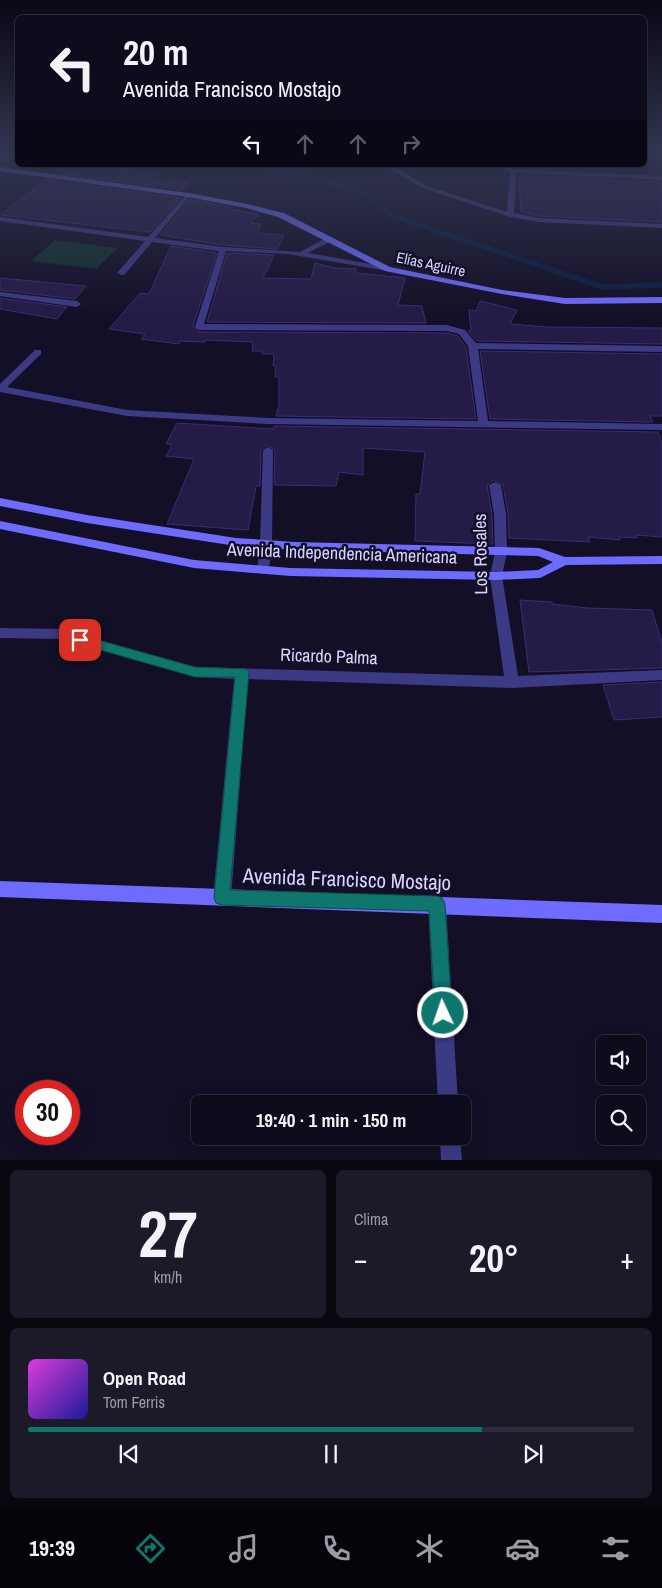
<!DOCTYPE html>
<html lang="es">
<meta charset="utf-8">
<style>
:root{--surface:#0e0b1c;--page:#1c1929;--text:#f1f3f6;--muted:#9b9ba3;--line:#2e2b3b;--accent:#0f766e}
body{margin:0;font-family:"Archivo Narrow",sans-serif;background:var(--page);color:var(--text);height:100vh;display:flex;flex-direction:column;font-size:19px;white-space:nowrap}
*{box-sizing:border-box;margin:0}
p{font-size:16px;color:var(--muted)}
.icon{flex:none;width:28px;height:28px;fill:none;stroke:currentColor;stroke-width:2;stroke-linecap:round;stroke-linejoin:round}
.map{position:relative;height:1160px;overflow:hidden}
.sheet{display:flex;flex-direction:column;gap:10px;padding:10px;background:#08060f;flex:1}
.sheet>*{flex:none}
.top-card{position:absolute;left:15px;top:15px;width:632px;height:152px;border-radius:8px;box-shadow:0 5px 20px #0002,0 0 0 1px var(--line);background:#0e0b1c;color:var(--text);overflow:hidden}
.controls{position:absolute;left:596px;top:1035px;display:grid;gap:10px}
.controls a{display:grid;place-items:center;width:50px;height:50px;border-radius:8px;background:var(--surface);box-shadow:0 5px 20px #0002,0 0 0 1px var(--line);font-size:25px}
.speed{position:absolute;left:15px;top:1080px;display:flex;gap:10px;font-size:25px;font-weight:700;text-align:center}
.speed>*{display:grid;place-content:center;width:65px;height:65px;border-radius:50%;background:var(--surface);box-shadow:0 5px 20px #0002,0 0 0 1px var(--line);line-height:1}
.speed .limit{border:8px solid #d22;background:#fff;color:#111}
.pin{position:absolute;display:grid;place-items:center;width:42px;height:42px;color:#fff;margin:-21px;border-radius:10px;box-shadow:0 2px 8px #0006}
.me{position:absolute;width:55px;margin:-28px;rotate:357deg;stroke-linejoin:round;filter:drop-shadow(0 0 4px #0008)}
.turn{display:flex;align-items:center;gap:18px;height:105px;padding:0 25px;font-size:22px}
.turn .icon{width:65px;height:65px;stroke-width:2.5}
.turn b{display:block;font-size:35px;line-height:42px}
.lanes{display:flex;align-items:center;height:48px;padding:0 25px;background:#0003;justify-content:center;gap:25px;direction:ltr}
.lanes .off{opacity:.35}
.big{font-size:38px;font-weight:800;line-height:1.1}
.sheet .widget{flex:1;display:flex;flex-direction:column;justify-content:center;gap:8px;min-width:0;padding:0 18px;border-radius:8px;background:var(--page)}
.sheet .dial{align-items:center;gap:0}
.dial b{font-size:65px;line-height:1}
.song{display:flex;align-items:center;gap:15px}
.cover{width:60px;height:60px;border-radius:8px;background:linear-gradient(135deg,hsl(300 70% 55%),hsl(240 70% 35%))}
.played{height:5px;border-radius:2px;background:linear-gradient(90deg,var(--accent) 75%,var(--line) 75%)}
.keys{display:flex;justify-content:space-around;direction:ltr}
.heat{display:flex;justify-content:space-between;align-items:center;font-size:28px;direction:ltr}
.sheet .tiles{flex:1;display:grid;gap:10px;grid-template-columns:1fr 1fr}
.widget:last-child{grid-column:span 2}
.trip{position:absolute;left:191px;top:1095px;width:280px;height:50px;border-radius:8px;background:var(--surface);box-shadow:0 5px 20px #0002,0 0 0 1px var(--line);font-weight:800;line-height:50px;text-align:center}
.menu{display:flex;height:80px;justify-content:space-around;align-items:center;background:#06040b;color:var(--muted)}
.menu .icon{width:35px;height:35px}
.menu .current{color:var(--accent)}
.menu b{font-size:22px;color:var(--text)}
.map>svg:first-child{display:block}
.green{fill:#12302f}
.lines{fill:none;stroke-linecap:round;stroke-linejoin:round}
.stream-far1{stroke:#0a1f44;stroke-width:4.5}
.stream{stroke:#0a1f44;stroke-width:5.5}
.building{fill:#241b47;stroke:#3b2d73}
.street{fill:#3d3a85;fill-rule:evenodd}
.secondary{fill:#6f6bff;fill-rule:evenodd}
.route{fill:#0f766e;stroke:#0a4d48}
.labels{text-anchor:middle;dominant-baseline:central;stroke-width:5;stroke-linejoin:round;paint-order:stroke}
.far-street-label{font-size:15px;fill:#d9d4ff;stroke:#130f26}
.street-label{font-size:18px;fill:#d9d4ff;stroke:#130f26}
.near-street-label{font-size:21px;fill:#d9d4ff;stroke:#130f26}
</style>
<div class="map">
<svg width="662" height="1161" viewBox="0 0 662 1161">
<rect width="100%" height="100%" fill="#130f26"/>
<!-- green -->
<polygon class="green" points="55,240 118,248 96,269 31,261"/>
<g class="lines">
<!-- stream-far1 -->
<polyline class="stream-far1" points="258,165 358,190 393,216 556,271"/>
<!-- stream -->
<polyline class="stream" points="552,270 603,287 662,285"/>
</g>
<!-- building -->
<g class="building">
<polygon points="63,165 92,165 158,173 151,179 189,182 182,190 54,173"/>
<polygon points="519,165 562,165 562,169 519,167"/>
<polygon points="519,175 662,182 662,222 539,216 521,212"/>
<polygon points="46,179 175,197 181,198 150,232 1,215"/>
<polygon points="190,199 231,207 229,209 259,214 251,223 261,224 257,233 284,235 277,249 223,245 160,235"/>
<polygon points="171,246 217,253 193,326 199,332 447,333 458,336 466,347 476,419 276,416 279,405 279,377 275,377 276,366 273,366 274,354 262,354 262,351 252,351 253,342 206,340 205,342 180,341 179,344 141,339 145,334 109,329 140,293 149,294"/>
<polygon points="227,253 274,255 263,278 311,279 315,263 334,268 356,269 356,273 405,278 398,305 422,306 426,323 207,322"/>
<polygon points="0,278 86,286 75,299 0,290"/>
<polygon points="0,298 67,307 57,319 0,309"/>
<polygon points="480,301 517,310 510,324 547,327 662,328 662,344 477,341 468,331 471,331 469,310 476,311"/>
<polygon points="480,351 662,354 662,416 650,416 653,422 490,419"/>
<polygon points="177,423 273,429 274,426 658,432 662,442 662,537 636,535 637,538 619,537 620,540 588,537 590,542 509,538 508,514 503,485 494,480 487,485 492,514 493,544 415,541 416,494 420,494 425,452 363,448 363,475 339,472 336,486 274,485 275,450 267,445 261,450 260,486 256,486 248,530 167,524 194,459 166,456 172,445 166,444"/>
<polygon points="520,600 552,602 552,604 587,608 652,610 662,643 662,668 529,672"/>
<polygon points="662,682 662,717 614,720 603,685"/>
</g>
<g class="lines">
<!-- street -->
<g class="street">
<polygon points="383,165 391,165 427,186 507,212 510,172 497,165 505,165 514,169 662,176 662,180 516,173 514,213 539,218 662,224 662,228 539,222 510,217 423,188"/>
<polygon points="188,193 190,194 190,196 155,238 223,247 300,252 328,237 331,237 331,241 308,253 388,267 392,269 388,271 288,254 226,251 204,324 447,325 465,330 476,343 662,346 662,352 478,349 488,421 662,424 662,430 269,424 127,416 0,392 0,384 35,350 41,350 41,354 7,387 127,410 269,418 478,421 468,346 459,334 447,331 199,330 195,327 219,251 152,242 124,275 121,275 117,273 145,241 0,221 0,217 148,237"/>
<polygon points="0,292 77,301 81,304 77,307 0,296"/>
<polygon points="268,447 273,450 272,544 269,570 263,574 257,570 260,544 263,450"/>
<polygon points="495,482 501,485 506,514 507,552 502,576 518,676 662,670 662,680 512,688 248,679 231,898 228,904 222,906 216,904 213,898 234,679 195,677 61,639 0,638 0,628 61,629 195,667 504,676 490,576 495,552 494,514 489,485"/>
<polygon points="437,896 443,898 446,904 458,1104 438,1104 428,904 431,898"/>
<polygon points="440,1136 460,1136 462,1161 441,1161"/>
</g>
<!-- secondary -->
<g class="secondary">
<polygon points="0,167 188,193 247,204 284,213 390,267 502,290 565,298 662,297 662,303 565,304 502,294 385,271 278,217 246,208 188,197 0,171"/>
<polygon points="0,498 87,515 236,538 295,542 539,548 565,557 662,556 662,564 566,565 540,578 496,580 290,576 194,568 0,529 0,521 194,560 290,568 496,572 538,570 553,562 538,556 295,550 236,546 87,523 0,506"/>
<polygon points="0,881 662,905 662,923 0,897"/>
</g>
</g>
<!-- sky -->
<linearGradient id="sky" x2="0" y2="1"><stop stop-color="#0a0815"/><stop offset="0.48" stop-color="#333752"/><stop offset="1" stop-color="#333752" stop-opacity="0"/></linearGradient>
<rect width="662" height="316" fill="url(#sky)"/>
<!-- route -->
<polygon class="route" points="80,635 195,667 247,669 249,672 230,890 437,896 442,898 445,904 452,1013 449,1019 443,1021 437,1019 435,1013 429,911 222,905 216,903 214,898 235,677 195,677 76,643 74,640"/>
<g class="labels">
<!-- far-street labels -->
<g class="far-street-label">
<text transform="translate(431 264) rotate(12)">Elías Aguirre</text>
</g>
<!-- street labels -->
<g class="street-label">
<text transform="translate(342 553) rotate(2)">Avenida Independencia Americana</text>
<text transform="translate(480 554) rotate(-91)">Los Rosales</text>
<text transform="translate(329 656) rotate(2)">Ricardo Palma</text>
</g>
<!-- near-street labels -->
<g class="near-street-label">
<text transform="translate(347 879) rotate(2)">Avenida Francisco Mostajo</text>
</g>
</g>
</svg>
<div class="controls">
<a><svg class="icon" aria-label="sound" viewBox="0 0 24 24"><path d="M4 9h4l5-4v14l-5-4H4zM17 9q2 3 0 6"/></svg></a>
<a><svg class="icon" aria-label="search" viewBox="0 0 24 24"><circle cx="10" cy="10" r="6"/><path d="M15 15l6 6"/></svg></a>
</div>
<div class="speed"><div class="limit">30</div></div>
<div class="pin" style="left:80px;top:640px;background:#d93025"><svg class="icon" aria-label="arrive" viewBox="0 0 24 24"><path d="M6 21V4h12l-3 4 3 4H6"/></svg></div>
<svg class="me" style="left:443px;top:1013px" viewBox="-20 -20 40 40"><circle r="17" fill="#0f766e" stroke="#fff" stroke-width="3"/><path d="M0-11L8 9 0 5-8 9z" fill="#fff"/></svg>
<div class="trip">19:40 · 1 min · 150 m</div>
<div class="top-card">
<div class="turn"><svg class="icon" aria-label="left" viewBox="0 0 24 24"><path d="M17 20v-9H6M10 6l-5 5 5 5"/></svg><div><b>20 m</b>Avenida Francisco Mostajo</div></div>
<div class="lanes"><svg class="icon" aria-label="left" viewBox="0 0 24 24"><path d="M17 20v-9H6M10 6l-5 5 5 5"/></svg><svg class="icon off" aria-label="ahead" viewBox="0 0 24 24"><path d="M12 20V5M6 11l6-6 6 6"/></svg><svg class="icon off" aria-label="ahead" viewBox="0 0 24 24"><path d="M12 20V5M6 11l6-6 6 6"/></svg><svg class="icon off" aria-label="right" viewBox="0 0 24 24"><path d="M7 20v-9h11M14 6l5 5-5 5"/></svg></div>
</div>
</div>
<section class="sheet">
<div class="tiles">
<div class="widget dial"><b>27</b><p>km/h</p></div>
<div class="widget"><p>Clima</p>
<div class="heat"><a>−</a><b class="big">20°</b><a>+</a></div>
</div>
<div class="widget">
<div class="song"><i class="cover"></i><div><b>Open Road</b><p>Tom Ferris</p></div></div>
<div class="played"></div>
<div class="keys"><svg class="icon" aria-label="previous" viewBox="0 0 24 24"><path d="M18 5L8 12l10 7zM5 5v14"/></svg><svg class="icon" aria-label="pause" viewBox="0 0 24 24"><path d="M8 5v14M16 5v14"/></svg><svg class="icon" aria-label="next" viewBox="0 0 24 24"><path d="M6 5l10 7-10 7zM19 5v14"/></svg></div>
</div>
</div>
</section>
<nav class="menu">
<b>19:39</b>
<svg class="icon current" aria-label="directions" viewBox="0 0 24 24"><path d="M12 3l9 9-9 9-9-9zM9 14v-3h6M13 9l2 2-2 2"/></svg>
<svg class="icon" aria-label="music" viewBox="0 0 24 24"><path d="M9 18V5l10-2v13"/><circle cx="6" cy="18" r="3"/><circle cx="16" cy="16" r="3"/></svg>
<svg class="icon" aria-label="phone" viewBox="0 0 24 24"><path d="M5 4h4l2 5-3 2q2 4 5 5l2-3 5 2v4C11 20 4 13 5 4z"/></svg>
<svg class="icon" aria-label="climate" viewBox="0 0 24 24"><path d="M12 3v18M4 7l16 10M4 17L20 7"/></svg>
<svg class="icon" aria-label="car" viewBox="0 0 24 24"><path d="M5 17H2v-5l4-1 3-4h7l3 4 3 1v5h-3M9 17h6M6 11h13"/><circle cx="7" cy="17" r="2"/><circle cx="17" cy="17" r="2"/></svg>
<svg class="icon" aria-label="filters" viewBox="0 0 24 24"><path d="M4 7h16M4 17h16"/><circle cx="9" cy="7" r="2"/><circle cx="15" cy="17" r="2"/></svg>
</nav>
